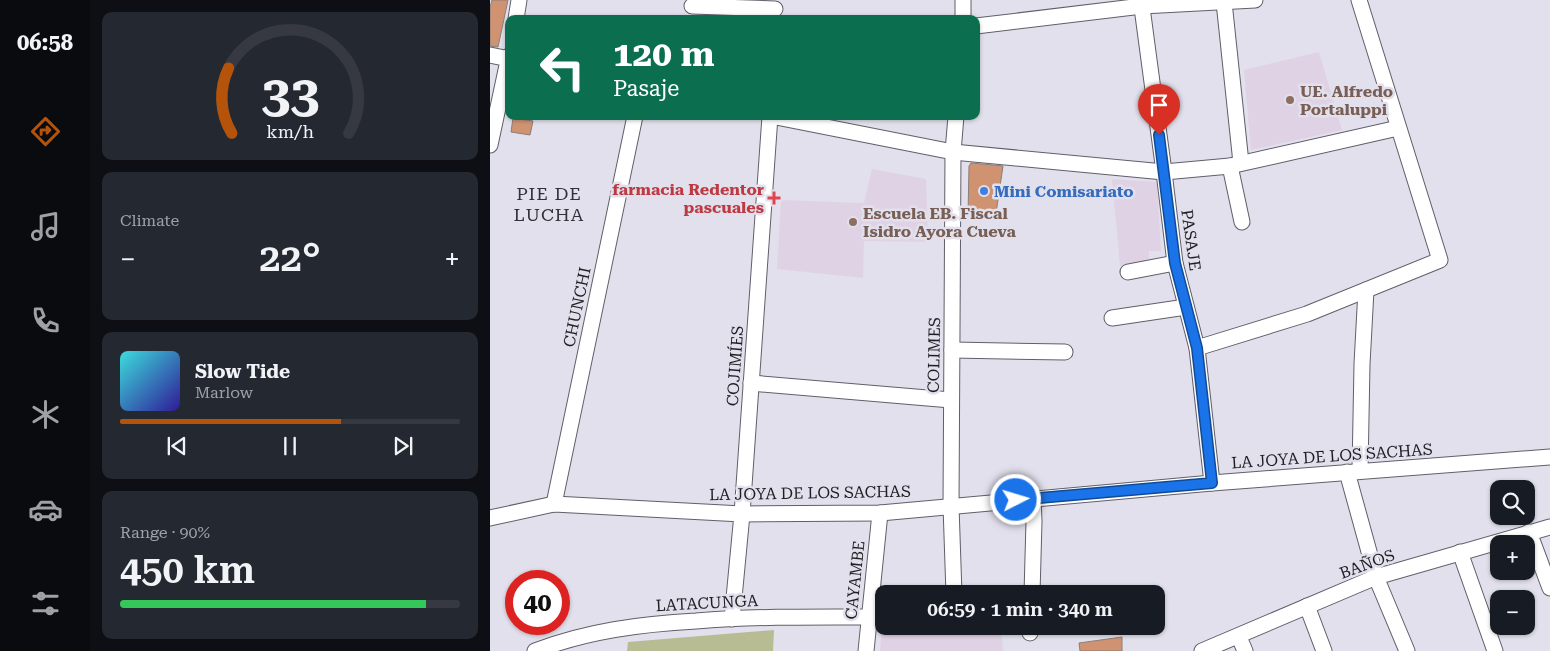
<!DOCTYPE html>
<meta charset="utf-8">
<style>
:root{--surface:#171b24;--page:#242831;--text:#f1f3f6;--muted:#9ea1a6;--line:#363941;--accent:#b45309}
body{margin:0;font-family:"Roboto Serif",serif;background:var(--page);color:var(--text);height:100vh;display:flex;flex-direction:column;font-size:19px;white-space:nowrap}
*{box-sizing:border-box;margin:0}
p{font-size:16px;color:var(--muted)}
.icon{flex:none;width:28px;height:28px;fill:none;stroke:currentColor;stroke-width:2;stroke-linecap:round;stroke-linejoin:round}
.map{position:relative;flex:1;overflow:hidden}
.panel{display:flex;flex-direction:column;gap:12px;padding:12px;background:#0d0f14;width:400px}
.panel>*{flex:none}
.guide{position:absolute;left:15px;top:15px;width:475px;height:105px;border-radius:10px;box-shadow:0 1px 4px #0004;background:#0b6e4f;color:#fff;overflow:hidden}
.buttons{position:absolute;left:1000px;top:480px;display:grid;gap:10px}
.buttons a{display:grid;place-items:center;width:45px;height:45px;border-radius:10px;background:var(--surface);box-shadow:0 1px 4px #0004;font-size:25px}
.speed{position:absolute;left:15px;top:570px;display:flex;gap:10px;font-size:25px;font-weight:700;text-align:center}
.speed>*{display:grid;place-content:center;width:65px;height:65px;border-radius:50%;background:var(--surface);box-shadow:0 1px 4px #0004;line-height:1}
.speed .limit{border:8px solid #d22;background:#fff;color:#111}
.pin{position:absolute;display:grid;place-items:center;width:42px;height:42px;color:#fff;margin:-51px -21px;border-radius:50% 50% 50% 0;rotate:-45deg;box-shadow:0 0 5px #0007}
.pin .icon{rotate:45deg}
.me{position:absolute;width:55px;margin:-28px;rotate:85deg;stroke-linejoin:round;filter:drop-shadow(0 0 4px #0008)}
.turn{display:flex;align-items:center;gap:18px;height:105px;padding:0 25px;font-size:22px}
.turn .icon{width:65px;height:65px;stroke-width:2.5}
.turn b{display:block;font-size:35px;line-height:42px}
.big{font-size:38px;font-weight:600;line-height:1.1}
.panel .widget{flex:1;display:flex;flex-direction:column;justify-content:center;gap:8px;min-width:0;padding:0 18px;border-radius:10px;background:var(--page)}
.panel .dial{align-items:center;gap:0}
.dial svg{height:130px;overflow:visible;fill:none;stroke:var(--line);stroke-width:7;stroke-linecap:round;text-anchor:middle}
.dial text{fill:var(--text);stroke:none}
.song{display:flex;align-items:center;gap:15px}
.cover{width:60px;height:60px;border-radius:8px;background:linear-gradient(135deg,hsl(180 70% 55%),hsl(250 70% 35%))}
.played{height:5px;border-radius:2px;background:linear-gradient(90deg,var(--accent) 65%,var(--line) 65%)}
.keys{display:flex;justify-content:space-around;direction:ltr}
.heat{display:flex;justify-content:space-between;align-items:center;font-size:28px;direction:ltr}
.charge{height:8px;border-radius:4px;background:linear-gradient(90deg,#34c759 90%,var(--line) 0)}
.trip{position:absolute;left:385px;top:585px;width:290px;height:50px;border-radius:10px;background:var(--surface);box-shadow:0 1px 4px #0004;font-weight:600;line-height:50px;text-align:center}
main{display:flex;flex:1;min-height:0}
.tabs{display:flex;flex-direction:column;width:90px;justify-content:space-around;align-items:center;background:#090b0e;color:var(--muted)}
.tabs .icon{width:35px;height:35px}
.tabs .selected{color:var(--accent)}
.tabs b{font-size:22px;color:var(--text)}
.map>svg:first-child{display:block}
.education{fill:#e0d2e5}
.green{fill:#b7bc93}
.building{fill:#d09372;stroke:#8a7f79}
.lines{fill:none;stroke-linecap:round;stroke-linejoin:round}
.minor-casing{stroke:#605f69;stroke-width:17}
.minor{stroke:#fff;stroke-width:15}
.route-casing{stroke:#114b97;stroke-width:12}
.route{stroke:#1a73e8;stroke-width:9}
.education-dot{fill:#8d6e63;stroke:#e1e0ec;stroke-width:2}
.shop-dot{fill:#3f7fe0;stroke:#e1e0ec;stroke-width:2}
.health-dot{fill:#e0444e;stroke:#e1e0ec;stroke-width:2}
.labels{text-anchor:middle;dominant-baseline:central;stroke-width:5;stroke-linejoin:round;paint-order:stroke}
.education-label{font-size:16px;font-weight:bold;fill:#785e54;stroke:#e1e0ec;text-anchor:start}
.health-label{font-size:16px;font-weight:bold;fill:#be3a42;stroke:#e1e0ec;text-anchor:end}
.shop-label{font-size:16px;font-weight:bold;fill:#366cbe;stroke:#e1e0ec;text-anchor:start}
.street-label{font-size:16px;fill:#1f1f23;stroke:#e1e0ec}
.neighbourhood-label{font-size:18px;letter-spacing:1px;fill:#32313a;stroke:#e1e0ec}
</style>
<main>
<nav class="tabs">
<b>06:58</b>
<svg class="icon selected" aria-label="directions" viewBox="0 0 24 24"><path d="M12 3l9 9-9 9-9-9zM9 14v-3h6M13 9l2 2-2 2"/></svg>
<svg class="icon" aria-label="music" viewBox="0 0 24 24"><path d="M9 18V5l10-2v13"/><circle cx="6" cy="18" r="3"/><circle cx="16" cy="16" r="3"/></svg>
<svg class="icon" aria-label="phone" viewBox="0 0 24 24"><path d="M5 4h4l2 5-3 2q2 4 5 5l2-3 5 2v4C11 20 4 13 5 4z"/></svg>
<svg class="icon" aria-label="climate" viewBox="0 0 24 24"><path d="M12 3v18M4 7l16 10M4 17L20 7"/></svg>
<svg class="icon" aria-label="car" viewBox="0 0 24 24"><path d="M5 17H2v-5l4-1 3-4h7l3 4 3 1v5h-3M9 17h6M6 11h13"/><circle cx="7" cy="17" r="2"/><circle cx="17" cy="17" r="2"/></svg>
<svg class="icon" aria-label="filters" viewBox="0 0 24 24"><path d="M4 7h16M4 17h16"/><circle cx="9" cy="7" r="2"/><circle cx="15" cy="17" r="2"/></svg>
</nav>
<section class="panel">
<div class="widget dial"><svg viewBox="0 0 100 80">
<path d="M14 69A42 42 0 1 1 86 69"/>
<path d="M14 69A42 42 0 0 1 12 29" stroke="#b45309"/>
<text x="50" y="56" font-size="32" font-weight="700">33</text>
<text x="50" y="72" font-size="11">km/h</text>
</svg></div>
<div class="widget"><p>Climate</p>
<div class="heat"><a>−</a><b class="big">22°</b><a>+</a></div>
</div>
<div class="widget">
<div class="song"><i class="cover"></i><div><b>Slow Tide</b><p>Marlow</p></div></div>
<div class="played"></div>
<div class="keys"><svg class="icon" aria-label="previous" viewBox="0 0 24 24"><path d="M18 5L8 12l10 7zM5 5v14"/></svg><svg class="icon" aria-label="pause" viewBox="0 0 24 24"><path d="M8 5v14M16 5v14"/></svg><svg class="icon" aria-label="next" viewBox="0 0 24 24"><path d="M6 5l10 7-10 7zM19 5v14"/></svg></div>
</div>
<div class="widget"><p>Range · 90%</p><b class="big">450 km</b><div class="charge"></div></div>
</section>
<div class="map">
<svg width="1060" height="651" viewBox="0 0 1060 651">
<rect width="100%" height="100%" fill="#e1e0ec"/>
<!-- education -->
<g class="education">
<polygon points="829,52 852,130 761,150 754,70"/>
<polygon points="382,169 436,179 438,242 374,241 373,278 287,269 291,200 374,203"/>
<polygon points="622,179 667,182 671,251 659,251 659,262 630,266"/>
<polygon points="392,626 511,626 513,651 390,651"/>
</g>
<!-- green -->
<polygon class="green" points="284,630 283,651 137,651 138,642"/>
<!-- building -->
<g class="building">
<polygon points="2,0 18,0 8,47 0,46 0,7"/>
<polygon points="23,118 43,121 40,135 21,132"/>
<polygon points="481,163 513,166 505,220 478,216 479,166"/>
<polygon points="632,637 632,651 590,651 589,643"/>
</g>
<g class="lines">
<defs>
<g id="minor">
<polyline points="651,0 674,172 685,263 707,348 722,483"/>
<polyline points="734,2 751,163"/>
<polyline points="202,6 285,9"/>
<polyline points="26,19 29,0"/>
<polyline points="473,19 473,0"/>
<polyline points="486,26 652,6 765,0"/>
<polyline points="0,55 19,59"/>
<polyline points="281,116 463,152 674,172 740,166 908,128"/>
<polyline points="0,145 19,56"/>
<polyline points="740,166 752,222"/>
<polyline points="638,272 685,263"/>
<polyline points="622,318 696,307"/>
<polyline points="707,348 817,314 950,260 869,0"/>
<polyline points="462,350 575,352"/>
<polyline points="261,383 461,400"/>
<polyline points="870,471 872,364 876,290"/>
<polyline points="857,472 886,577 917,651"/>
<polyline points="64,504 145,116"/>
<polyline points="0,518 64,504 252,514 390,513 722,483 1060,457"/>
<polyline points="1039,532 1060,588"/>
<polyline points="970,552 1005,651"/>
<polyline points="464,594 461,506 463,152 466,116"/>
<polyline points="542,594 544,521 543,499"/>
<polyline points="817,606 834,651"/>
<polyline points="242,619 252,514 280,116"/>
<polyline points="540,633 540,626"/>
<polyline points="749,637 755,651"/>
<path d="M45,651C97,631 151,624 206,621C269,616 331,617 394,617"/>
<polyline points="376,651 390,513"/>
<polyline points="712,651 886,577 1060,527"/>
</g>
</defs>
<!-- minor casing -->
<use href="#minor" class="minor-casing"/>
<!-- minor -->
<use href="#minor" class="minor"/>
</g>
<g class="lines">
<defs>
<polyline id="route" points="526,500 722,483 707,348 685,263 669,135"/>
</defs>
<!-- route casing -->
<use href="#route" class="route-casing"/>
<!-- route -->
<use href="#route" class="route"/>
</g>
<!-- markers -->
<g class="education-dot">
<circle cx="800" cy="100" r="5"/>
<circle cx="363" cy="222" r="5"/>
</g>
<circle class="shop-dot" cx="494" cy="191" r="5"/>
<path class="health-dot" d="M281.5 190.5h5v5h5v5h-5v5h-5v-5h-5v-5h5z"/>
<g class="labels">
<!-- education labels -->
<g class="education-label">
<text x="810" y="91">UE. Alfredo<tspan x="810" dy="18">Portaluppi</tspan></text>
<text x="373" y="213">Escuela EB. Fiscal<tspan x="373" dy="18">Isidro Ayora Cueva</tspan></text>
</g>
<!-- health labels -->
<g class="health-label">
<text x="274" y="189">farmacia Redentor<tspan x="274" dy="18">pascuales</tspan></text>
</g>
<!-- shop labels -->
<g class="shop-label">
<text x="504" y="191">Mini Comisariato</text>
</g>
<!-- street labels -->
<g class="street-label">
<text transform="translate(701 240) rotate(82)">PASAJE</text>
<text transform="translate(87 307) rotate(-78)">CHUNCHI</text>
<text transform="translate(444 355) rotate(-89)">COLIMES</text>
<text transform="translate(245 366) rotate(-86)">COJIMÍES</text>
<text transform="translate(842 456) rotate(-4)">LA JOYA DE LOS SACHAS</text>
<text transform="translate(320 493) rotate(-1)">LA JOYA DE LOS SACHAS</text>
<text transform="translate(877 564) rotate(-20)">BAÑOS</text>
<text transform="translate(365 580) rotate(-84)">CAYAMBE</text>
<text transform="translate(217 603) rotate(-3)">LATACUNGA</text>
</g>
<!-- neighbourhood labels -->
<g class="neighbourhood-label">
<text x="59" y="193">PIE DE<tspan x="59" dy="21">LUCHA</tspan></text>
</g>
</g>
</svg>
<div class="buttons">
<a><svg class="icon" aria-label="search" viewBox="0 0 24 24"><circle cx="10" cy="10" r="6"/><path d="M15 15l6 6"/></svg></a>
<a>+</a>
<a>−</a>
</div>
<div class="speed"><div class="limit">40</div></div>
<div class="pin" style="left:669px;top:135px;background:#d93025"><svg class="icon" aria-label="arrive" viewBox="0 0 24 24"><path d="M6 21V4h12l-3 4 3 4H6"/></svg></div>
<svg class="me" style="left:526px;top:500px" viewBox="-20 -20 40 40"><circle r="17" fill="#1a73e8" stroke="#fff" stroke-width="3"/><path d="M0-11L8 9 0 5-8 9z" fill="#fff"/></svg>
<div class="trip">06:59 · 1 min · 340 m</div>
<div class="guide">
<div class="turn"><svg class="icon" aria-label="left" viewBox="0 0 24 24"><path d="M17 20v-9H6M10 6l-5 5 5 5"/></svg><div><b>120 m</b>Pasaje</div></div>
</div>
</div>
</main>
